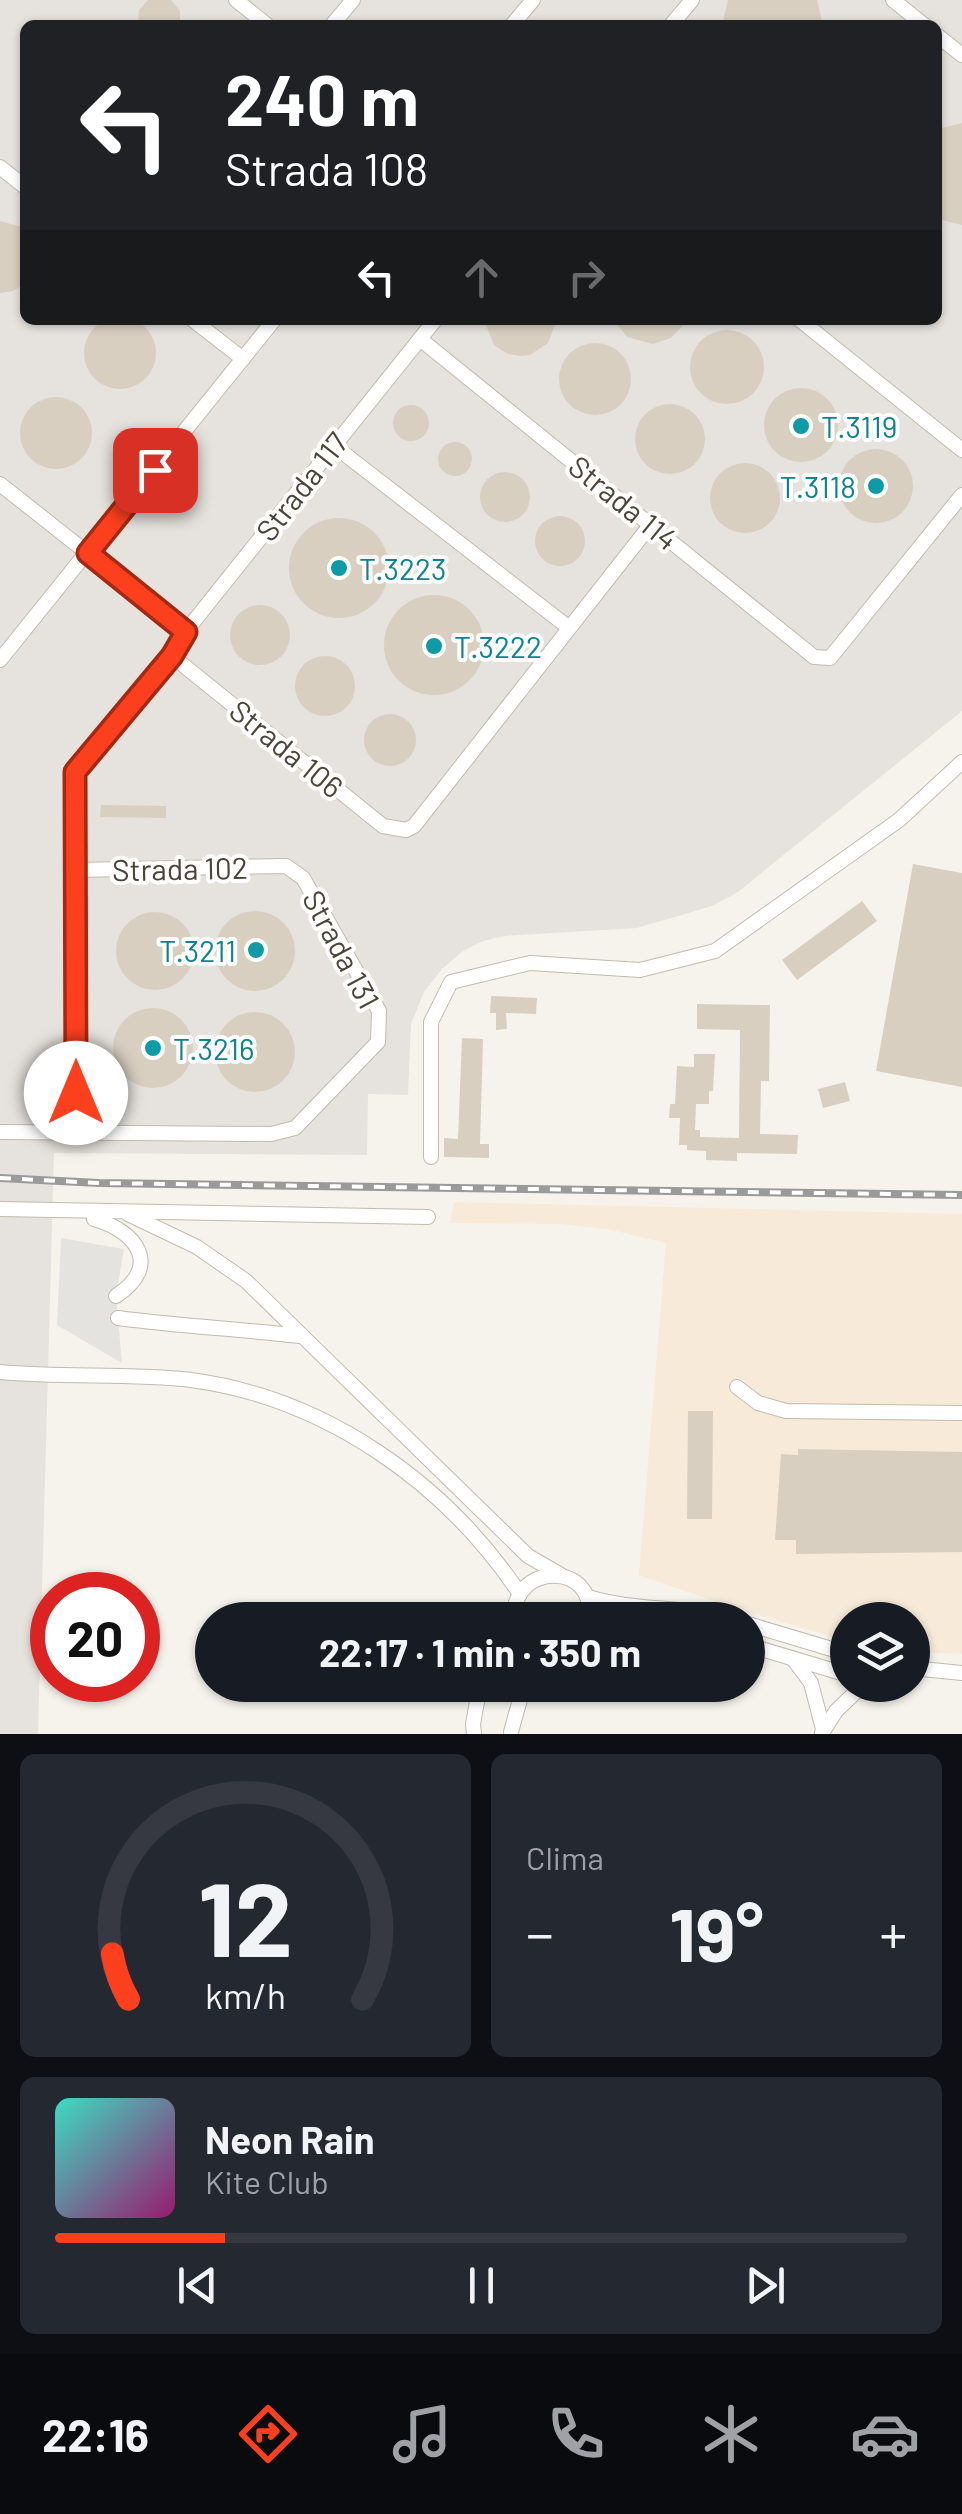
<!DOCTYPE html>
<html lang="it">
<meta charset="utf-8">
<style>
:root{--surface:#171b24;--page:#242831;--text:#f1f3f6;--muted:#9ea1a6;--line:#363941;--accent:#fc3f1d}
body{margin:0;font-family:Barlow,sans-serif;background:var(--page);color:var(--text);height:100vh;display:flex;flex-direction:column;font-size:38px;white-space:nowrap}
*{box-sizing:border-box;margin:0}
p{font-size:32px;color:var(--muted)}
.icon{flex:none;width:55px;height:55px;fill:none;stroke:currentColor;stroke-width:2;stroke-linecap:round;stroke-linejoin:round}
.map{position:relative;height:1734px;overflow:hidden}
.sheet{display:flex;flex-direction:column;gap:20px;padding:20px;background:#0d0f14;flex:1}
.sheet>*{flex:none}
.top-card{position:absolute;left:20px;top:20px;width:922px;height:305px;border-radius:15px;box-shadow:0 2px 8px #0004;background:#202124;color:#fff;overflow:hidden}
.controls{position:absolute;left:830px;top:1602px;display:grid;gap:20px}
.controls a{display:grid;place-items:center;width:100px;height:100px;border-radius:50%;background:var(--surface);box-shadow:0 2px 8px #0004;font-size:50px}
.speed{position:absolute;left:30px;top:1572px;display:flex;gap:20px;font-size:50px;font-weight:700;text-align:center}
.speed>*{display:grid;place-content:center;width:130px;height:130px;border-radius:50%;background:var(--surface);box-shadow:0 2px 8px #0004;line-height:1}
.speed .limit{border:15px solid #d22;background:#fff;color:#111}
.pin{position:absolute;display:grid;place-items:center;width:85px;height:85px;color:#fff;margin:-42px;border-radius:20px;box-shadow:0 5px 15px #0006}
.me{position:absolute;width:110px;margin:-55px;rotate:0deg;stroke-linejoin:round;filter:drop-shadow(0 0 8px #0008)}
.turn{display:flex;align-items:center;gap:35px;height:210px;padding:0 40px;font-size:45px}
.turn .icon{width:130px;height:130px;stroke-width:2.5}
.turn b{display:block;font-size:70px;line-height:85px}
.lanes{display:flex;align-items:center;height:95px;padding:0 40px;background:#0003;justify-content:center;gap:50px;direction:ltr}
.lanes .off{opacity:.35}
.big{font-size:75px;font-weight:700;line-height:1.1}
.sheet .widget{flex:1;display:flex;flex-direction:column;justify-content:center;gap:15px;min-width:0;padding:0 35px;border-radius:15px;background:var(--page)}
.sheet .dial{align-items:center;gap:0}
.dial svg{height:260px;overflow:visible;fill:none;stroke:var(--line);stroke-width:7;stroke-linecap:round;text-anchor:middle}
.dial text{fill:var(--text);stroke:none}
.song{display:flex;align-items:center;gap:30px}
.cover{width:120px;height:120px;border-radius:15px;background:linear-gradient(135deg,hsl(170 70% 55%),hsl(320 70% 35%))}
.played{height:10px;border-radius:5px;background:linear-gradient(90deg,var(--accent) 20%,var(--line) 20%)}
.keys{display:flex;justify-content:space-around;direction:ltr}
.heat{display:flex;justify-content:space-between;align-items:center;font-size:55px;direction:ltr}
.sheet .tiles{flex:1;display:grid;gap:20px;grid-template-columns:1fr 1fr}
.widget:last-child{grid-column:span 2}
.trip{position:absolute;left:195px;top:1602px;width:570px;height:100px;border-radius:50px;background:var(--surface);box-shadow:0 2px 8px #0004;font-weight:700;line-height:100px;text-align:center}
.dock{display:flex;height:160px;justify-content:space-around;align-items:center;background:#090b0e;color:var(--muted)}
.dock .icon{width:70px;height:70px}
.dock .current{color:var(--accent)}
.dock b{font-size:45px;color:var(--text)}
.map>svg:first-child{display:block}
.commercial{fill:#f7ead8}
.industrial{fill:#e6e2dd;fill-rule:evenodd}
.parking{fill:#e5e3e0}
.building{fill:#d8cfc1}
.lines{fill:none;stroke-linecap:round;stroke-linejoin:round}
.minor-casing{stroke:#c2bbae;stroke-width:16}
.minor{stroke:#fff;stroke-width:14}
.rail-casing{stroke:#9a9a9a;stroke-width:8}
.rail{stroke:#fff;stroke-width:4;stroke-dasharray:11;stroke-linecap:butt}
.route-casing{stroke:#a42913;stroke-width:25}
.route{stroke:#fc3f1d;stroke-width:18}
.culture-dot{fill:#0f9aa8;stroke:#fff;stroke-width:4}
.labels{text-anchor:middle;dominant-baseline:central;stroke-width:8;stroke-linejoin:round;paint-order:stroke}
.culture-label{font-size:30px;fill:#0d838f;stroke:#fff;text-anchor:start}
.street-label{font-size:30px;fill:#4b4439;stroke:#fff}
</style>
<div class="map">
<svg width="962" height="1734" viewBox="0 0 962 1734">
<rect width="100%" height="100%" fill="#f6f3ec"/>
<!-- commercial -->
<polygon class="commercial" points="454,1202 962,1214 962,1654 913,1652 912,1620 848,1620 847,1641 731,1607 639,1575 666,1243 612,1230 561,1224 450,1223"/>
<!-- industrial -->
<path class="industrial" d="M0,0H962V711L738,892L712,906L637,928L505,936L483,941L463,951L442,969L424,992L411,1024L408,1095L368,1094L367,1155L54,1153L38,1734H0ZM25,25H938V320H25Z"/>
<!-- parking -->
<polygon class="parking" points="61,1238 124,1249 116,1296 122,1363 57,1325"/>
<!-- building -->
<g class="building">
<polygon points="148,0 171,0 180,11 180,25 138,25 139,10"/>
<polygon points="728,0 817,0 823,25 722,25"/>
<polygon points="962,123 962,225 938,219 938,129"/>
<polygon points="0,221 25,228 25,284 13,291 0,293"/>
<circle cx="120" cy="353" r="36"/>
<polygon points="484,320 557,320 548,343 530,355 520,356 508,354 494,345"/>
<polygon points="614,320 688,320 671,338 653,344 627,337"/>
<circle cx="727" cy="367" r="37"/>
<circle cx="595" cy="379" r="36"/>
<circle cx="801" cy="425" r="37"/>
<circle cx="56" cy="433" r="36"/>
<circle cx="670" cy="439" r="35"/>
<circle cx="411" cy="423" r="18"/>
<circle cx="455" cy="459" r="17"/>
<circle cx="876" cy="486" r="37"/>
<circle cx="745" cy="498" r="35"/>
<circle cx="505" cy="497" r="25"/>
<circle cx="560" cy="541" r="25"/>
<circle cx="339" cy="568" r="50"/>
<circle cx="434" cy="645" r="50"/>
<circle cx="260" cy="635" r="30"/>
<circle cx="325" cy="686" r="30"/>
<circle cx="390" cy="740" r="26"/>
<polygon points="101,805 166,806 166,818 100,817"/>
<polygon points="913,864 962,873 962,1087 876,1071"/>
<polygon points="862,901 877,921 797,980 782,960"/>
<circle cx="255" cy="951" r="40"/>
<circle cx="155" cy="951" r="39"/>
<polygon points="491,996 537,998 536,1014 506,1013 507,1029 496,1030 496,1013 490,1013"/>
<polygon points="697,1004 770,1005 769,1081 761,1081 760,1134 798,1135 797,1154 737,1153 737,1161 706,1160 706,1151 687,1150 687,1145 679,1145 680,1118 669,1118 670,1104 675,1104 677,1066 694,1067 694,1054 715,1054 713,1091 709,1091 709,1104 696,1104 695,1130 700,1130 700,1137 739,1138 740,1030 697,1029"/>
<circle cx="153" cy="1048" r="40"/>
<circle cx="255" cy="1052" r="40"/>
<polygon points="462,1038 483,1039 480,1144 489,1144 489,1158 444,1157 444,1138 458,1139"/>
<polygon points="845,1082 850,1101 823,1108 818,1089"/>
<polygon points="688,1411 713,1411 712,1519 687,1519"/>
<polygon points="798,1449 962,1452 962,1552 796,1554 796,1540 775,1540 781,1454 798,1455"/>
</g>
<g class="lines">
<defs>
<g id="minor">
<polyline points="236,0 267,25"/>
<polyline points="893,0 924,25"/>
<polyline points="332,25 353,0"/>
<polyline points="512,25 533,0"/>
<polyline points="671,25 692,0"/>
<polyline points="938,36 962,55"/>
<polyline points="0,167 25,187"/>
<polyline points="193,320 243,359"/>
<polyline points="800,320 962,450"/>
<polyline points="420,339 814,657 830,658 962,495"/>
<polyline points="333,445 568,627"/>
<polyline points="0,484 186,631"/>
<polyline points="172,656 383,826 406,830 414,826 652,523"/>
<polyline points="0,660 274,320"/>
<polyline points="76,1130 75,773 172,656 186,631 435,320"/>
<polyline points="0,1132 271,1134 295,1128 378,1042 379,1011 303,878 286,866 75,870"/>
<polyline points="431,1157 431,1022 451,982 530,963 640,970 715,951 899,820 962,762"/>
<polyline points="0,1209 428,1217"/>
<polyline points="128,1214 197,1247 246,1281 528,1556 561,1575"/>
<path d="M94,1219C137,1231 162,1266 116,1296"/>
<path d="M118,1318C178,1326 239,1329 300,1336"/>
<path d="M0,1372C63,1378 128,1373 191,1380C325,1398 445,1482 520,1594"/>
<polyline points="737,1387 758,1403 786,1411 962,1413"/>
<path d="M588,1597C637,1612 687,1605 736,1620"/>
<path d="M514,1620C511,1560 600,1562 588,1620"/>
<polyline points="748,1624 848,1654"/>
<polyline points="748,1645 848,1675"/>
<polyline points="794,1660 811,1683 823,1729"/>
<polyline points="912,1668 962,1673"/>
<polyline points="511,1732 524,1685"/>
<polyline points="822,1733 836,1711 863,1685"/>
<polyline points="474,1734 473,1724 480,1685"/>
</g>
</defs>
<!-- minor casing -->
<use href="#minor" class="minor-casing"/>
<!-- minor -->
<use href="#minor" class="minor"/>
<defs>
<polyline id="rail" points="0,1178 99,1183 962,1195"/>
</defs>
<!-- rail casing -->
<use href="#rail" class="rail-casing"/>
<!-- rail -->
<use href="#rail" class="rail"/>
</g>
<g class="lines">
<defs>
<polyline id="route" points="76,1093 75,772 172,656 186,632 88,553 155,470"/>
</defs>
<!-- route casing -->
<use href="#route" class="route-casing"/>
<!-- route -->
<use href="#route" class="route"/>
</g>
<!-- markers -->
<g class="culture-dot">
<circle cx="801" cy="426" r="10"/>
<circle cx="876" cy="486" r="10"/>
<circle cx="339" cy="568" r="10"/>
<circle cx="434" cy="646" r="10"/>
<circle cx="256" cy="950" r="10"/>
<circle cx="153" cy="1048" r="10"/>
</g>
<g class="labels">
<!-- culture labels -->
<g class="culture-label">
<text x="821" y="426">T.3119</text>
<text x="856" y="486" text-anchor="end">T.3118</text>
<text x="359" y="568">T.3223</text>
<text x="454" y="646">T.3222</text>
<text x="236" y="950" text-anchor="end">T.3211</text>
<text x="173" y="1048">T.3216</text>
</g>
<!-- street labels -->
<g class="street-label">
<text transform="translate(301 486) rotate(-52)">Strada 117</text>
<text transform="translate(624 502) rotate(39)">Strada 114</text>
<text transform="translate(287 748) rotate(39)">Strada 106</text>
<text transform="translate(180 868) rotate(-1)">Strada 102</text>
<text transform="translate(342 949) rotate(62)">Strada 131</text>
</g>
</g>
</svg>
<div class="controls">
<a><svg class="icon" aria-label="layers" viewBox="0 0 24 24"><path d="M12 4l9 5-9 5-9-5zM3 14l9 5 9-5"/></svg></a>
</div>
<div class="speed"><div class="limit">20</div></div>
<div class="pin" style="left:155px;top:470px;background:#d93025"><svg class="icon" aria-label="arrive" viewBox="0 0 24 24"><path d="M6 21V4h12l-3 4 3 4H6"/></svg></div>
<svg class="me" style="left:76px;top:1093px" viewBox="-20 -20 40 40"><circle r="19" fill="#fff"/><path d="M0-13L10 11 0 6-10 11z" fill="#fc3f1d"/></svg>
<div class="trip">22:17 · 1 min · 350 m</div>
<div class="top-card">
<div class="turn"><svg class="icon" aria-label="left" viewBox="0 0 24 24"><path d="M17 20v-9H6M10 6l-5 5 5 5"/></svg><div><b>240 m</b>Strada 108</div></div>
<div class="lanes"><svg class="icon" aria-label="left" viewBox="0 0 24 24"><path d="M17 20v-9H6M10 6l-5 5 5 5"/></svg><svg class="icon off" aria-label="ahead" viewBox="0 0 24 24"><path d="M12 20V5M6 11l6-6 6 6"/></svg><svg class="icon off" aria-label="right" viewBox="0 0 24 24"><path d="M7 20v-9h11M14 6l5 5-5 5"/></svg></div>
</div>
</div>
<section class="sheet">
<div class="tiles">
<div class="widget dial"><svg viewBox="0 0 100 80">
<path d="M14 69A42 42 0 1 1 86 69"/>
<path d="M14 69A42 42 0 0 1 9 55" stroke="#fc3f1d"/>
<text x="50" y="56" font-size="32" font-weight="700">12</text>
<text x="50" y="72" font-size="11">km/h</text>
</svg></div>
<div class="widget"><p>Clima</p>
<div class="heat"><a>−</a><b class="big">19°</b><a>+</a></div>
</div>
<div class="widget">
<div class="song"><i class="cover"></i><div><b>Neon Rain</b><p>Kite Club</p></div></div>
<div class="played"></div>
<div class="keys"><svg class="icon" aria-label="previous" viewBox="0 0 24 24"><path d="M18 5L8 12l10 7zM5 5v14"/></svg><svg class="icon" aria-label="pause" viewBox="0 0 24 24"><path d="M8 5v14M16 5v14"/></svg><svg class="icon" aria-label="next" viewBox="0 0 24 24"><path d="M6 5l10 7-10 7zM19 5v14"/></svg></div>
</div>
</div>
</section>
<nav class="dock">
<b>22:16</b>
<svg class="icon current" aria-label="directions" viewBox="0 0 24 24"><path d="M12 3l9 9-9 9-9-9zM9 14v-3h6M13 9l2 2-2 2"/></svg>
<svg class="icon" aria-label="music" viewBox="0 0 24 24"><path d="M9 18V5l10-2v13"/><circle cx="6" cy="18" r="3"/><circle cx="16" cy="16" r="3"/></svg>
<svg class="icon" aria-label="phone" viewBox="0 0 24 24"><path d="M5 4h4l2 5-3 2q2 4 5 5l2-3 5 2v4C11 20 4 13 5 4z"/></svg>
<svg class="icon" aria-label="climate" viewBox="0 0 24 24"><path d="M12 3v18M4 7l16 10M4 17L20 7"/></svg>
<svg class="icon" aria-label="car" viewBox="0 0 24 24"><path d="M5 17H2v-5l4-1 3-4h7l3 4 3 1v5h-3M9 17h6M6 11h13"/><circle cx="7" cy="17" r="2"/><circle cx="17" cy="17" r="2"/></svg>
</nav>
